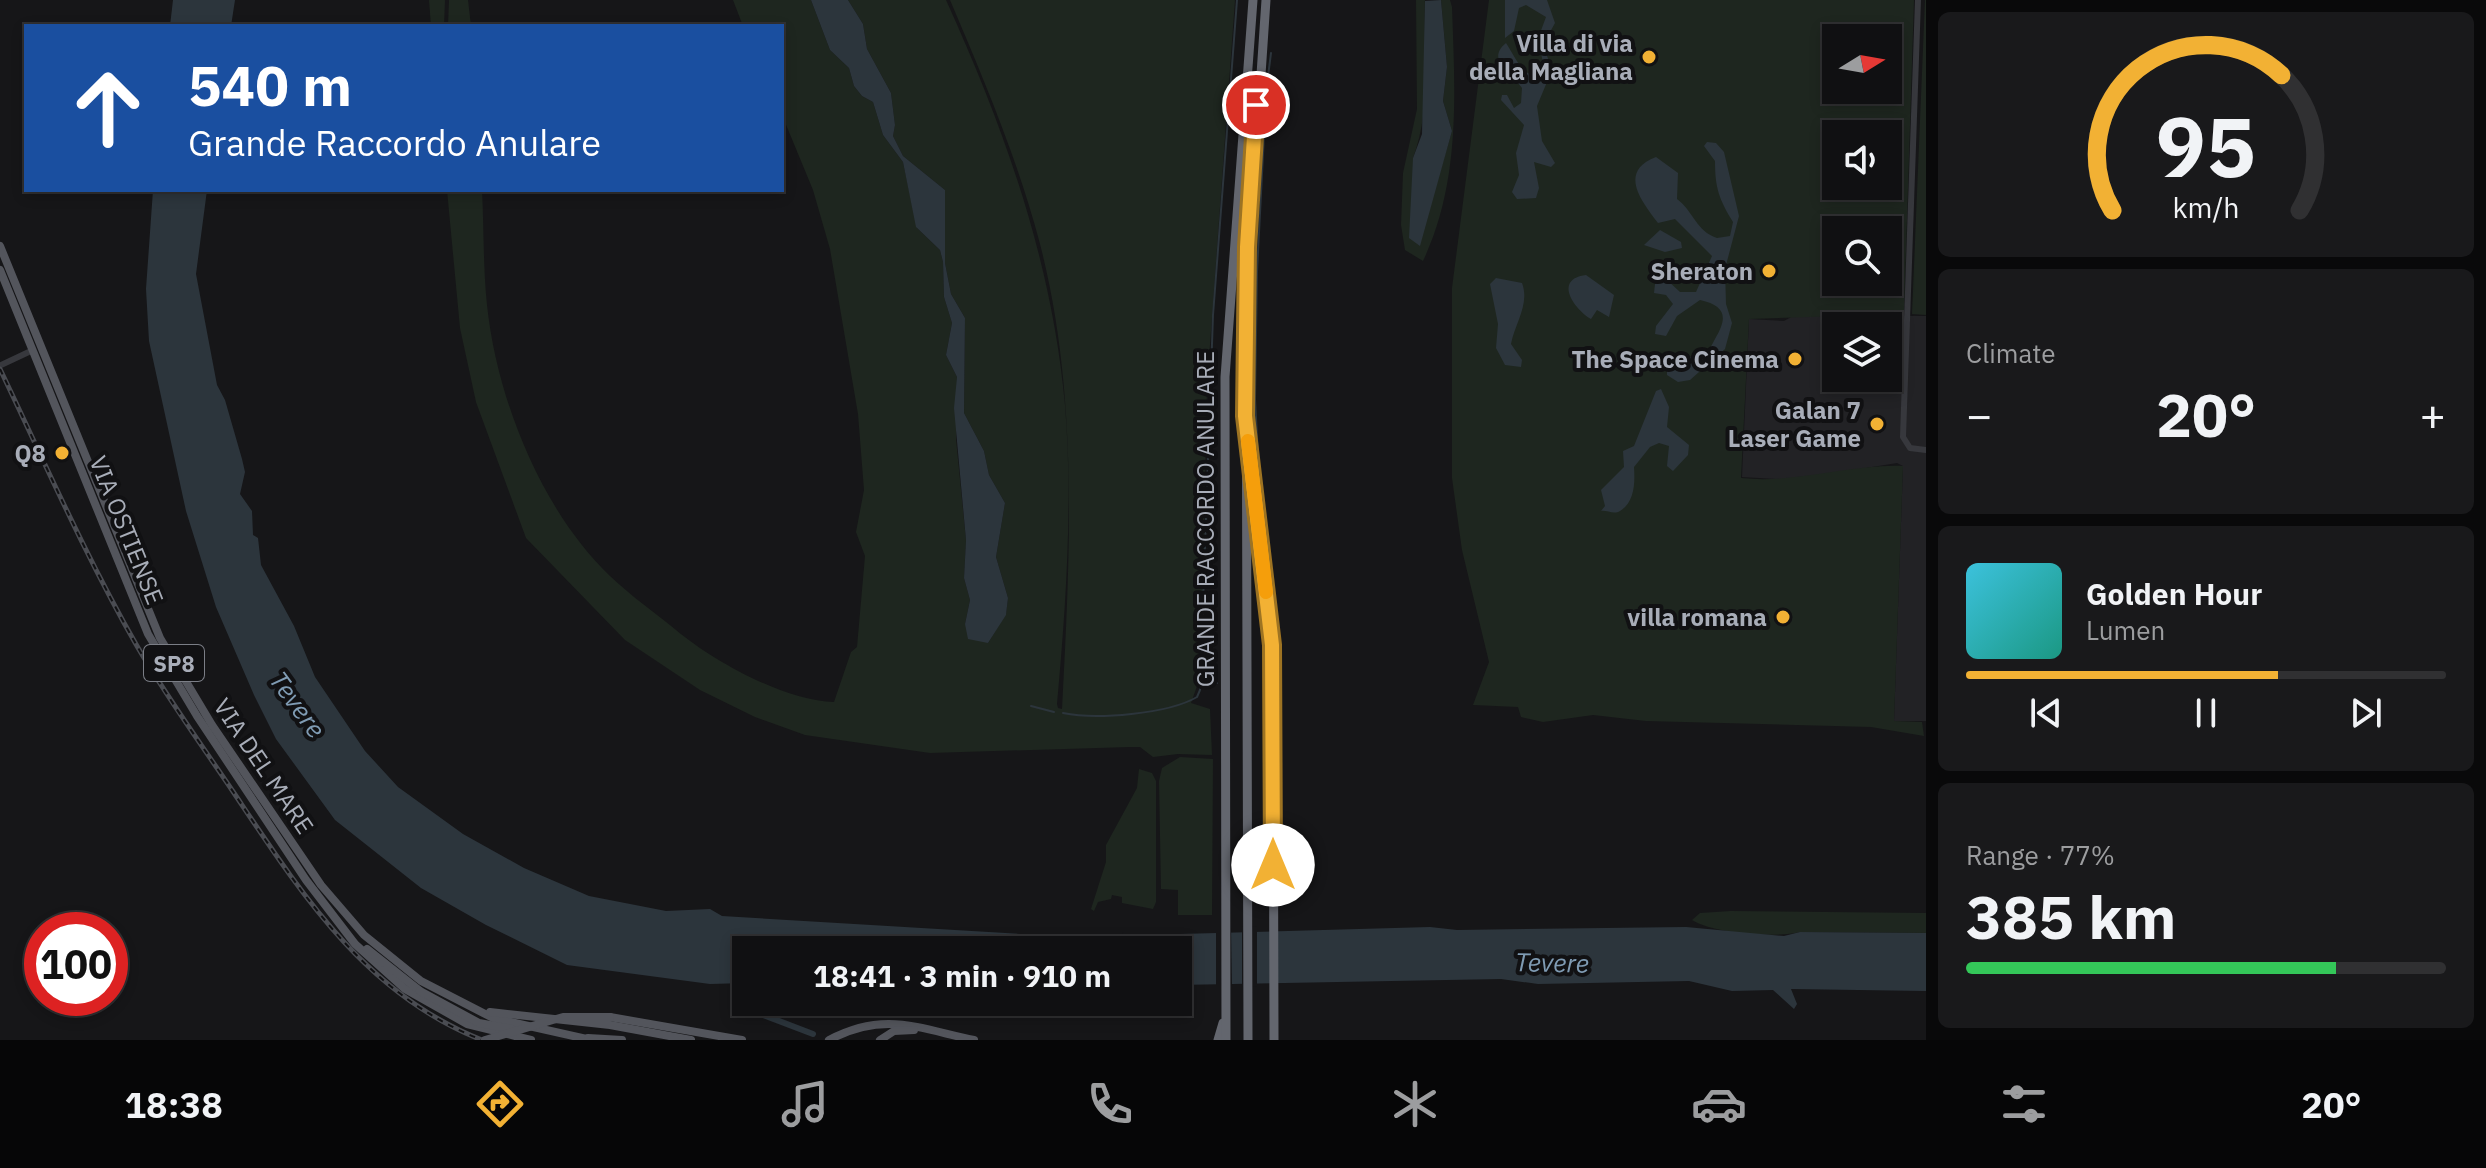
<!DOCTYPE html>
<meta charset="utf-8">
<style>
:root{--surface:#101012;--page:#19191b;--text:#f1f3f6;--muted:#9c9d9f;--line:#303032;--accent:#f2b134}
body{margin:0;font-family:"IBM Plex Sans",sans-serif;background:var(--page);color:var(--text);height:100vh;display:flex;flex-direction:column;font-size:30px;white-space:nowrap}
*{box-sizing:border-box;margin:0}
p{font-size:26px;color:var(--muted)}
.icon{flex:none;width:44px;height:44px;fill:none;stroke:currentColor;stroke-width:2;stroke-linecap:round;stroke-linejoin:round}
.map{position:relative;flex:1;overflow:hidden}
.drawer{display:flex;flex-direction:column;gap:12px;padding:12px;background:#09090a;width:560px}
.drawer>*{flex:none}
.hud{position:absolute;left:24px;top:24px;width:760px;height:168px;border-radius:0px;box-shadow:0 4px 12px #0003,0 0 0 2px var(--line);background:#1a4fa0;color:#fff;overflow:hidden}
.needle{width:52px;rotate:79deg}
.fabs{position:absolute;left:1822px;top:24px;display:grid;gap:16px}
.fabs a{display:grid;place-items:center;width:80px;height:80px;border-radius:0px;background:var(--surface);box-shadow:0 4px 12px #0003,0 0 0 2px var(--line);font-size:40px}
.speed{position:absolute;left:24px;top:912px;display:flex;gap:16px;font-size:40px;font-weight:700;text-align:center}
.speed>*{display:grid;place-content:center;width:104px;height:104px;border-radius:50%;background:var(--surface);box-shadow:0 4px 12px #0003,0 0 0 2px var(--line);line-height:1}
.speed .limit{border:12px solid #d22;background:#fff;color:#111}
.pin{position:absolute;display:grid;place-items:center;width:68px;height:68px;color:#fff;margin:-34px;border:4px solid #fff;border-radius:50%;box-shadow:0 2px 8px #0007}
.me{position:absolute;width:88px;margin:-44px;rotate:0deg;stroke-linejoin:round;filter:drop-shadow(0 0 6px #0008)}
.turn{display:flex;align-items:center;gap:28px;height:168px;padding:0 32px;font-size:36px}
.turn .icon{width:104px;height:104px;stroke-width:2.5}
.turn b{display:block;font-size:56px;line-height:68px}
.big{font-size:60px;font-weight:700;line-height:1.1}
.drawer .widget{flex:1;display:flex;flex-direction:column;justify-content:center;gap:12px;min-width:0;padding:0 28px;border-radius:12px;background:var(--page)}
.drawer .dial{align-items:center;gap:0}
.dial svg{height:208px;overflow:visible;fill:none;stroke:var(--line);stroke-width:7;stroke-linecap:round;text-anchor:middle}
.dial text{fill:var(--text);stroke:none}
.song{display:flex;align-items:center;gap:24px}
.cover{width:96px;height:96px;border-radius:12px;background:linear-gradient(135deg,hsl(190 70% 55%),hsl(170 70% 35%))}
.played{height:8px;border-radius:4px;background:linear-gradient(90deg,var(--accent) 65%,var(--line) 65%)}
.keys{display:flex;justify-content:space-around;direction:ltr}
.heat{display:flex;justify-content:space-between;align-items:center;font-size:44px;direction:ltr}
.charge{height:12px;border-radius:6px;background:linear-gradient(90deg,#34c759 77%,var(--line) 0)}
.trip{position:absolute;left:732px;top:936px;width:460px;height:80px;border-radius:0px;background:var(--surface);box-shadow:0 4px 12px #0003,0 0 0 2px var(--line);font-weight:700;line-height:80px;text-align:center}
.tab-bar{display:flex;height:128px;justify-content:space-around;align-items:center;background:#060607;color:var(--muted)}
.tab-bar .icon{width:56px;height:56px}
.tab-bar .on{color:var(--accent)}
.tab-bar b{font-size:36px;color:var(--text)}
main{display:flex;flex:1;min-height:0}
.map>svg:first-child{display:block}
.built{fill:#222225;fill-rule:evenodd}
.green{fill:#1e261f;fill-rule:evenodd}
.water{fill:#2c353c}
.pier{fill:#161618}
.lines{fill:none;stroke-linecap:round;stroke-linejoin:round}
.stream{stroke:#2c353c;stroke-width:2}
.canal{stroke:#2c353c;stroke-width:6}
.minor{stroke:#37383d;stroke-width:6}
.major{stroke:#53555c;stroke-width:8}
.highway{stroke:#63666e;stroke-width:9}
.rail-casing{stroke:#4a4c52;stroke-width:5}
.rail{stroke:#111113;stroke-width:2;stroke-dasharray:6;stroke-linecap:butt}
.major-bridge{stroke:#53555c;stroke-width:8}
.route-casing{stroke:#9d7322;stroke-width:20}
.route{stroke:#f2b134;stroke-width:14}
.slow{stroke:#f59e0b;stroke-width:14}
.poi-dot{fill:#f2b134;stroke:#111113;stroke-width:3}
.labels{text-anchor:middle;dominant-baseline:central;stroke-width:8;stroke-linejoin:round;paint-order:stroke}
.shield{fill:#111113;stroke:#7b7e86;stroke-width:2}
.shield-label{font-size:22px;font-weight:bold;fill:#a8adb8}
.poi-label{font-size:24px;font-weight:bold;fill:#a8adb8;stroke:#111113;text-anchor:end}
.street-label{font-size:24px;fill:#a8adb8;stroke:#111113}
.water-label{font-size:26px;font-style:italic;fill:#7f9bb3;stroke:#111113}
</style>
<main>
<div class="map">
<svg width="1926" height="1040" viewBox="0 0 1926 1040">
<rect width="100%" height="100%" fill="#161618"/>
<!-- built -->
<path class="built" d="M1795,315L1926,316V721H1894L1903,466L1897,463L1792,480L1742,477L1749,319L1784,321ZM1836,326H1888V378H1836Z"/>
<!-- green -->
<g class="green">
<polygon points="429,0 445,0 444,26 431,26"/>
<polygon points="449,0 468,0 471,26 448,26"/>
<path d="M733,0H811L830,50L849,68L854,86L862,96L873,102L883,135L903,162L917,228L940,250L943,262L944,297L952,323L946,355L957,377L956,439L966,540L964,578L970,600L965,624L988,643L1006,614L1008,598L996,557L1005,503L989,475L984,451L964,413L965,318L951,294L945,263V190L903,156L893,136L895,125L891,93L867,49L863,24L848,0H946C1005,130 1052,261 1065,405C1073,503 1066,606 1057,704L1058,708L1062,709C1070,555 1079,395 1040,244C1018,160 984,80 950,0H1235L1207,386L1201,675L1191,703L1210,709L1212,755L1178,754L1153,757L1140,747H1130L930,753L805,735L755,717L700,690L625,640L526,538L476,402L460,328L447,190H482C484,228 483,267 487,305C497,399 541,510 610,576C631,596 654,612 676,630C713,661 785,701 834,702L851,652L857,647L865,556L856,532L864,490L858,414L830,249L813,190L782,115V26H743Z"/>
<path d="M1416,0H1425C1423,52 1432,108 1413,158L1433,196L1452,131L1443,101L1447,67L1441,0H1450L1452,7C1455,93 1461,181 1423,261L1405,250L1401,225L1403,173L1417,109Z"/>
<path d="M1489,0H1914L1904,314L1749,319L1741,478C1796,484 1849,464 1903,466L1894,721L1922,722L1924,736L1871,727L1646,721L1593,715L1543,722L1521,717L1518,707L1473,705L1489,662L1462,550L1452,478V288ZM1836,38H1888V90H1836ZM1836,134H1888V186H1836ZM1836,230H1888V282H1836Z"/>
<polygon points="1925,0 1926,0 1926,315 1912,314"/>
<polygon points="1180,757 1213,759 1212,915 1178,915 1178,890 1161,889 1159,781 1162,768"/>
<polygon points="1139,769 1152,773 1156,781 1156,902 1153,909 1122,903 1122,897 1112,895 1111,899 1098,902 1094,911 1091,909 1106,862 1106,845 1137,788"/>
<path d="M1731,911L1926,913V933L1800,932C1775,938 1715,934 1692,920L1700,913Z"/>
</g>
<!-- water -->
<g class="water">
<polygon points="173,0 235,0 231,26 170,26"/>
<polygon points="811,0 848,0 863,24 867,49 891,93 895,125 893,136 903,156 945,190 945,263 951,294 965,318 964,413 984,451 989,475 1005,503 996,557 1008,598 1006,615 988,643 968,639 965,624 970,600 964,578 966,540 954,408 957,377 946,355 952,323 944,297 943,262 940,250 916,227 903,162 883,135 873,102 862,96 854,86 849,68 830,50"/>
<polygon points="1441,0 1447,67 1443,101 1452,131 1420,246 1409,238 1413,158 1422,134 1425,1"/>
<polygon points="1505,0 1547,0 1555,23 1544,43 1539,36 1546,17 1526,5 1519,8 1514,31 1505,38"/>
<path d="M1506,43C1516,58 1520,73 1540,79L1544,68L1540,48L1545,50L1552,70L1537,106L1542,141L1555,163L1551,167L1534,162L1539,188L1536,198L1517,199L1512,192L1519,175L1516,153L1524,125L1501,100L1502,95H1507L1514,108L1521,103L1522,88C1512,74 1485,60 1506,43Z"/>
<path d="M1707,142L1716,143L1724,152L1739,216L1725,269L1726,304L1732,323L1725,349L1690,380L1678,382L1667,375V370C1674,361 1689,354 1699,358C1708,354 1710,348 1715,339C1728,317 1726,306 1700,300L1677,316L1666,336L1655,334L1656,326L1673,304L1666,295L1654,293L1655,284L1667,280L1680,292H1696L1712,256L1675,219L1658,223C1644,204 1616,172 1656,157L1678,173L1677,199C1694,212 1696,231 1717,238L1730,236L1733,222C1719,199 1715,188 1715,161L1704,146Z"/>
<polygon points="153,190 207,190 196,274 217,385 225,400 242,459 245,472 240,494 252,511 253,535 258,538 261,565 294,626 315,677 365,751 398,787 463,834 524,868 589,896 666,911 710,909 722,916 1070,937 1430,927 1457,930 1686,927 1784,936 1800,932 1926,933 1926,991 1791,989 1797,1004 1794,1009 1773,990 1732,991 1689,981 1538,984 1501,979 1178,985 1178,950 746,950 746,983 710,984 567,965 486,925 421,888 335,820 276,739 254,695 216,607 186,511 149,341 146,289"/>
<polygon points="1660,230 1681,242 1682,248 1665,252 1644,245"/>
<path d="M1586,275L1614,295L1609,317L1597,310L1591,319C1574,309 1553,279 1586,275Z"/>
<path d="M1496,278L1522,283C1530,304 1515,323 1511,344L1522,360L1521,367L1505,365L1496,348L1498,324L1490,284Z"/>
<path d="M1661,389L1669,407L1667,427L1689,445L1688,455L1673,471L1667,466L1669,446L1659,443L1650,447L1634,467C1635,482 1635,502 1620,511C1614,515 1607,510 1601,511L1605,506L1601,490L1624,467L1623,451L1634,446L1656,391Z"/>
</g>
<!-- pier -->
<g class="pier">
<polygon points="1257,926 1257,986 1242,987 1242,927"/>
<polygon points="1216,927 1231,927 1232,987 1216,987"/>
<polygon points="1123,932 1127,938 1149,938 1148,945 1096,942 1096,938 1122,937"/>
</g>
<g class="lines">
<!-- stream -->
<g class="stream">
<polyline points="1265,100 1271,53"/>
<polyline points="1265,115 1257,272 1255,399 1261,511 1271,589"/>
<polyline points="1202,683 1217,683"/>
<polyline points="1031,706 1054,712"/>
<path d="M1063,713C1096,720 1168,714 1197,697L1200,690L1213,315L1237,0"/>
</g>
<!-- canal -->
<polyline class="canal" points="732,976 753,1011 813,1034"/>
<!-- minor -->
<g class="minor">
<polyline points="1918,0 1903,437 1910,448 1926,450"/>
<polyline points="1,365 33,350"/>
</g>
<!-- major -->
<g class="major">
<polyline points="0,246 160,638 212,725 321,885 364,935 421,981 493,1018 591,1040"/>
<polyline points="0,270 148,634 197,716 306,880 355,944 405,989 467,1024 531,1040"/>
<polyline points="367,949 420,991"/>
<polyline points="490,1012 610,1025 691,1040"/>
<polyline points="610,1017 742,1040"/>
<polyline points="588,1038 622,1040"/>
<path d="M829,1040C884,1011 917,1028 974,1040"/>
<polyline points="880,1040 894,1031 914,1030"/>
</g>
<!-- highway -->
<g class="highway">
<polyline points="1250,457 1273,652 1274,1040"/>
<polyline points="1218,1040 1223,1023"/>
<polyline points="1226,1040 1225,377 1253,0"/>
<polyline points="1248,1040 1246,298 1266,0"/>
</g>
<defs>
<path id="rail" d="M0,369C44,461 86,557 137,646C166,696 201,744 234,793C301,893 365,994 482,1040"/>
</defs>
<!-- rail casing -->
<use href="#rail" class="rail-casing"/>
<!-- rail -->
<use href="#rail" class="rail"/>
<!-- major-bridge -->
<g class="major-bridge">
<polyline points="420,991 479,1023 512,1029"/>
<polyline points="485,1040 563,1017 610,1017"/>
</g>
</g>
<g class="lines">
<defs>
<polyline id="route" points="1256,105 1247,247 1245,416 1272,645 1273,865"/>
</defs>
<!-- route casing -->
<use href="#route" class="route-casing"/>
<!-- route -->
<use href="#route" class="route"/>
<!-- slow -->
<polyline class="slow" points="1248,441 1266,592"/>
</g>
<!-- markers -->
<g class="poi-dot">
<circle cx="1649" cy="57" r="8"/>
<circle cx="1769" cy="271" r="8"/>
<circle cx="1795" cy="359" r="8"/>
<circle cx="1877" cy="424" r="8"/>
<circle cx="62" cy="453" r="8"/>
<circle cx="1783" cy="617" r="8"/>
</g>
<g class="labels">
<!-- shield labels -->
<rect class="shield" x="144" y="645" width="60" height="36" rx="6"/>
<g class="shield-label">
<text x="174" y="663">SP8</text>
</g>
<!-- poi labels -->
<g class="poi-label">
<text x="1633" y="43">Villa di via<tspan x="1633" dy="28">della Magliana</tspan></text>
<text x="1753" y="271">Sheraton</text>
<text x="1779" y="359">The Space Cinema</text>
<text x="1861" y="410">Galan 7<tspan x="1861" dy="28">Laser Game</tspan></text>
<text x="46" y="453">Q8</text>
<text x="1767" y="617">villa romana</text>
</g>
<!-- street labels -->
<g class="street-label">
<text transform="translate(1205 519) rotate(-90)">GRANDE RACCORDO ANULARE</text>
<text transform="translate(127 530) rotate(68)">VIA OSTIENSE</text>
<text transform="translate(264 766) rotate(56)">VIA DEL MARE</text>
</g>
<!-- water labels -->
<g class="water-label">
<text transform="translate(298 704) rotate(54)">Tevere</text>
<text transform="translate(1552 962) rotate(1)">Tevere</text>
</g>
</g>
</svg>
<div class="fabs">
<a><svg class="needle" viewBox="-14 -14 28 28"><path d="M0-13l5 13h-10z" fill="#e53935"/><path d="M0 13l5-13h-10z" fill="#9c9d9f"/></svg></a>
<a><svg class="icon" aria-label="sound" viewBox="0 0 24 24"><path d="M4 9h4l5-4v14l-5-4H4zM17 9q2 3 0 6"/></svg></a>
<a><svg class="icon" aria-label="search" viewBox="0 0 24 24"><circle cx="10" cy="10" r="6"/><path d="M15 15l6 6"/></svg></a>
<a><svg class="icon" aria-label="layers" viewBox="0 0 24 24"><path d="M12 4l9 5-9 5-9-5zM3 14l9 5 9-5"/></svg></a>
</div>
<div class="speed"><div class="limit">100</div></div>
<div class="pin" style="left:1256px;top:105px;background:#d93025"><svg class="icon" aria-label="arrive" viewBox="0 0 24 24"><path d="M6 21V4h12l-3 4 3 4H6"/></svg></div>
<svg class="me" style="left:1273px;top:865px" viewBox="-20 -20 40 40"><circle r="19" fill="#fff"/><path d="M0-13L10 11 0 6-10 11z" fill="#f2b134"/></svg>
<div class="trip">18:41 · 3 min · 910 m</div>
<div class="hud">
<div class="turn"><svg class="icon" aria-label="ahead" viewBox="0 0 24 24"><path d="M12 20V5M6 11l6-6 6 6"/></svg><div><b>540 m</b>Grande Raccordo Anulare</div></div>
</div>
</div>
<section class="drawer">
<div class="widget dial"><svg viewBox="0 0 100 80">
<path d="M14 69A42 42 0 1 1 86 69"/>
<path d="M14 69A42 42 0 0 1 79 17" stroke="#f2b134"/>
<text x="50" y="56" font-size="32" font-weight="700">95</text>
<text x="50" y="72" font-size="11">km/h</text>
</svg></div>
<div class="widget"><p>Climate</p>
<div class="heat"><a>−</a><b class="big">20°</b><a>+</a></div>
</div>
<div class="widget">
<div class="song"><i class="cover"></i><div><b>Golden Hour</b><p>Lumen</p></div></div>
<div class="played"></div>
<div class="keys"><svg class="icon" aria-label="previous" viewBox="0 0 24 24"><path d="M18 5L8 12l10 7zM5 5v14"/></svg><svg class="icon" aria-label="pause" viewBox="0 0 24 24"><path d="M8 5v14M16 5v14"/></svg><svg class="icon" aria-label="next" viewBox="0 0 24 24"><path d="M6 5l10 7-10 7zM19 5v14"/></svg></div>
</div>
<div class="widget"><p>Range · 77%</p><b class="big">385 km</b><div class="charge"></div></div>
</section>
</main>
<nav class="tab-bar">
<b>18:38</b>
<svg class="icon on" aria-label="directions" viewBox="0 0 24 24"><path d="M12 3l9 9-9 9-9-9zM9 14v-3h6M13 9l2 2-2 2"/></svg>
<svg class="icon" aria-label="music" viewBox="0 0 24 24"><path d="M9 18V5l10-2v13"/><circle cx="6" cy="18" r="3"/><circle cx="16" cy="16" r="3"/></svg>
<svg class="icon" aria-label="phone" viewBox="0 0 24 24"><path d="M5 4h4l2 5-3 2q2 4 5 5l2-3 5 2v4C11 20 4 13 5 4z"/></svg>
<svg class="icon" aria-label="climate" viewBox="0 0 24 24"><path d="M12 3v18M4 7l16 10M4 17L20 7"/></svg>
<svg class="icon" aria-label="car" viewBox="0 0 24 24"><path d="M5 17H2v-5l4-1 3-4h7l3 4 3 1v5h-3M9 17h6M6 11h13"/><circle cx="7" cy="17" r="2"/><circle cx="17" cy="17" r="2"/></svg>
<svg class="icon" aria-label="filters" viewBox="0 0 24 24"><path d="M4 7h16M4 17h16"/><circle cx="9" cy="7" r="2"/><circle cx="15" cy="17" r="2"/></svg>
<b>20°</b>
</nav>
